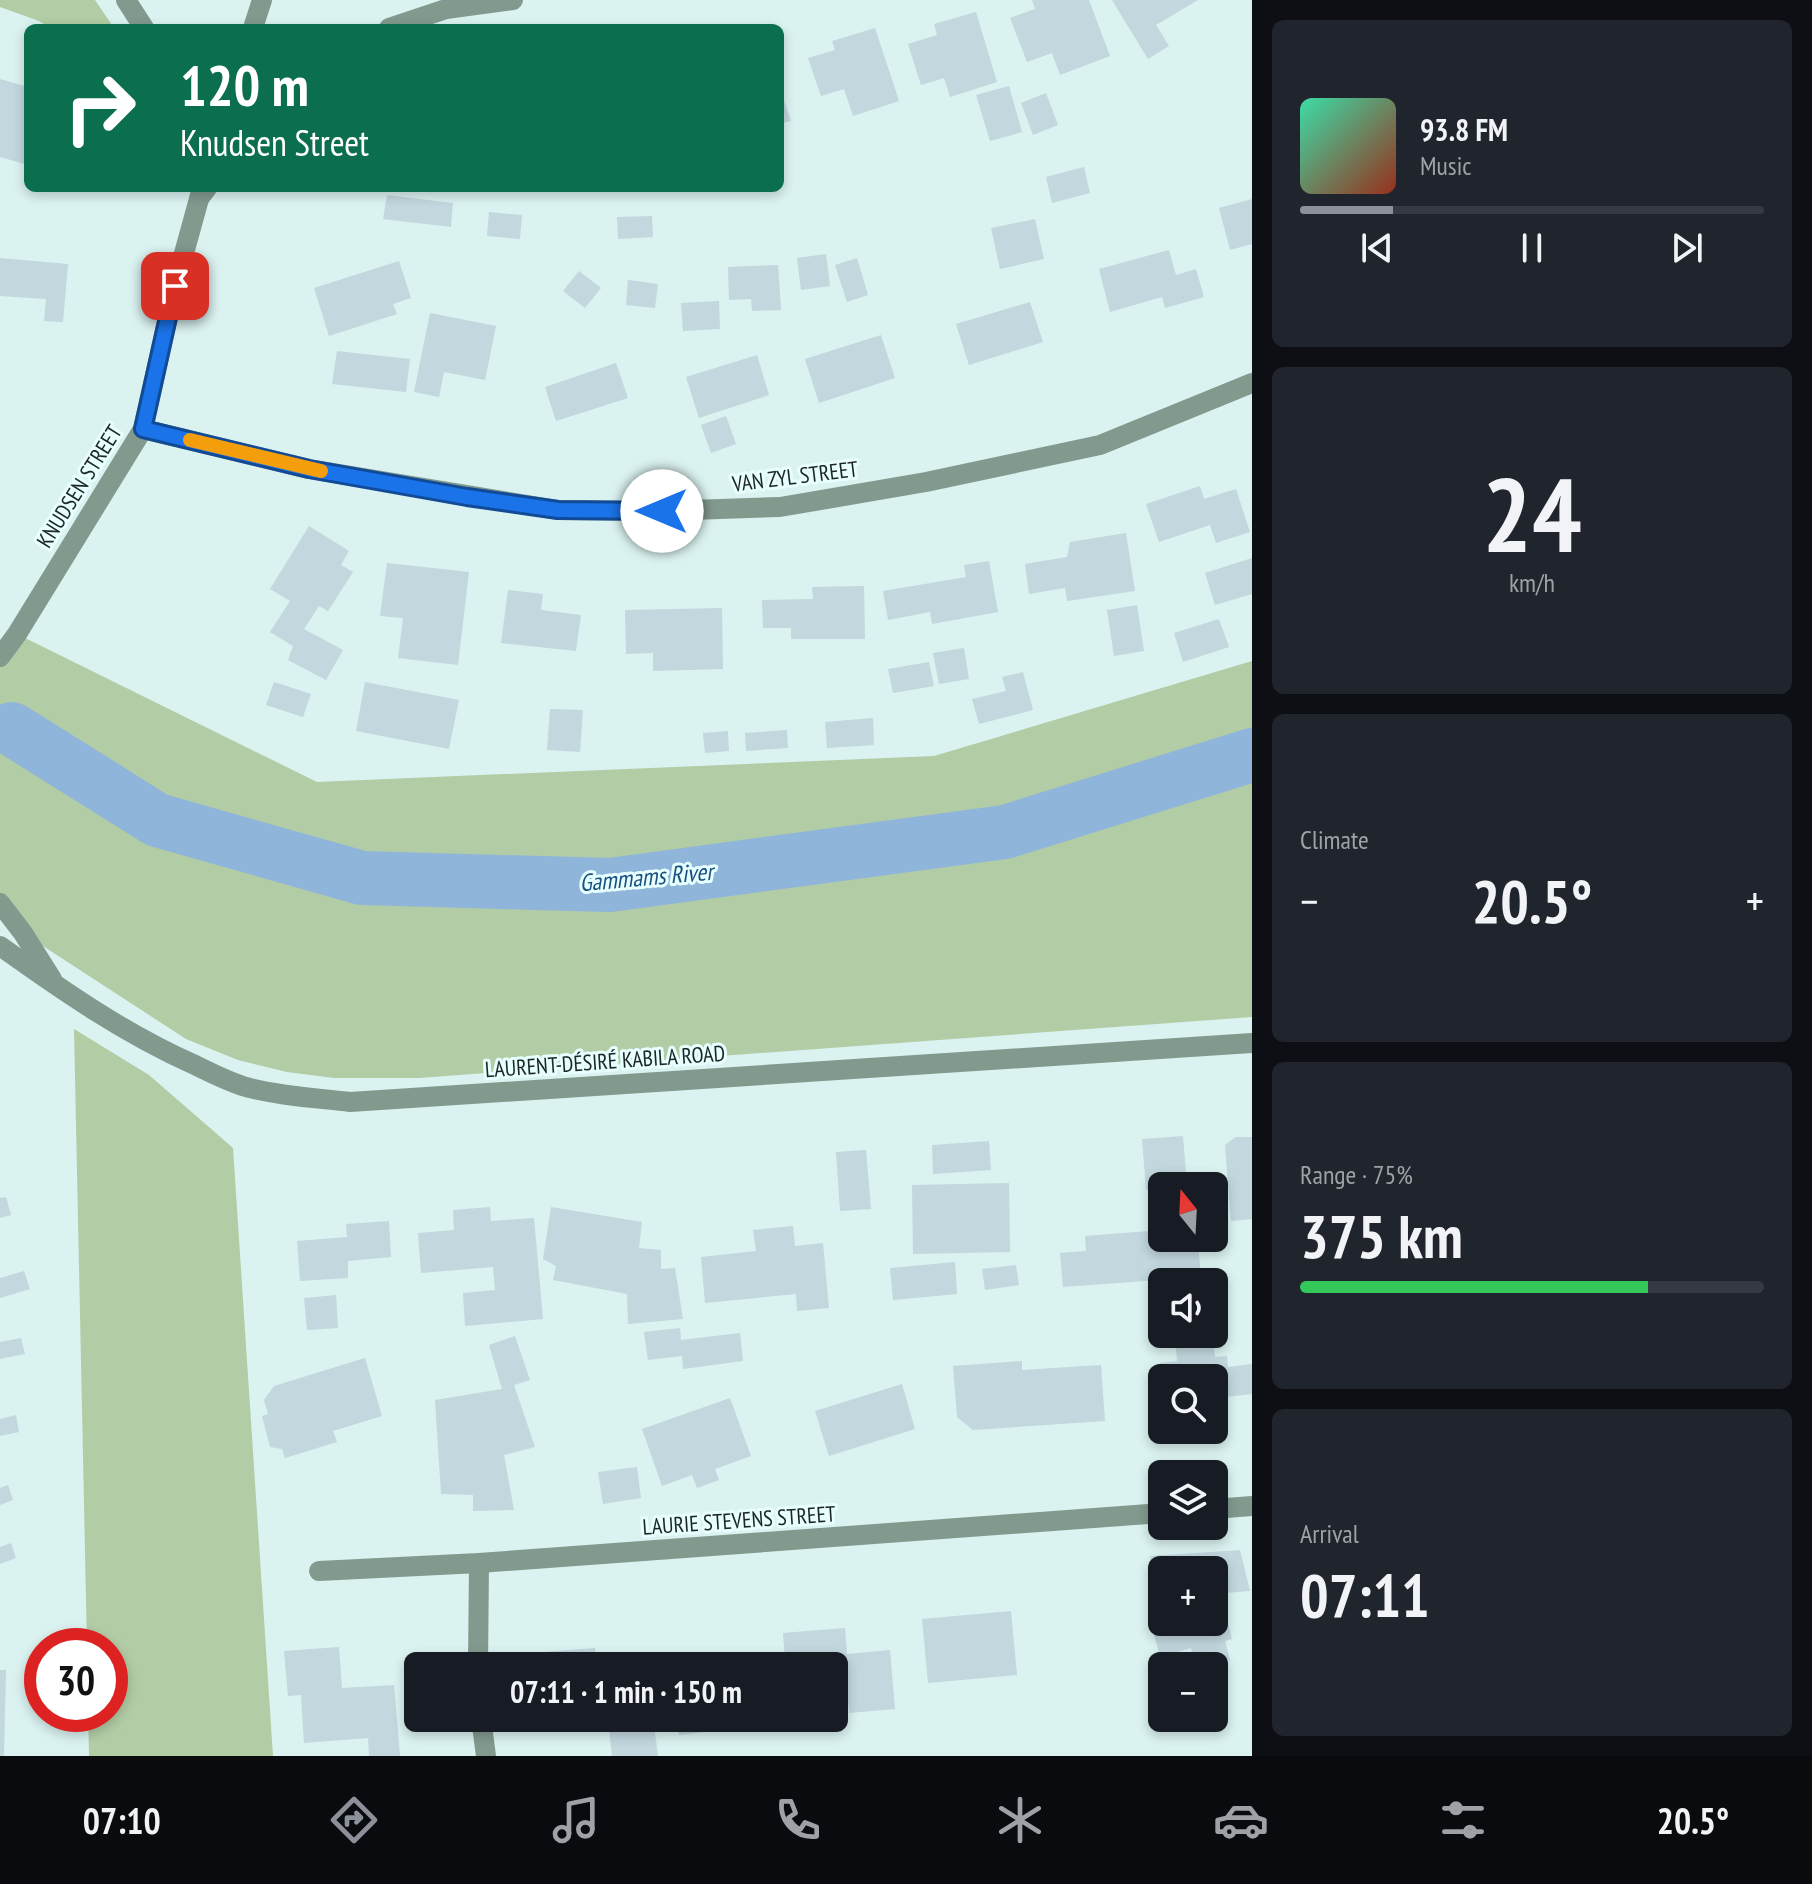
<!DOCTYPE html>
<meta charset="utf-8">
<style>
:root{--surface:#171b24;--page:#20242c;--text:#f1f3f6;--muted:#9ea1a6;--line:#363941;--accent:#8c9099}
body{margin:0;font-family:"PT Sans Narrow",sans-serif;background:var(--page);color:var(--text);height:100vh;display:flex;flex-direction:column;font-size:30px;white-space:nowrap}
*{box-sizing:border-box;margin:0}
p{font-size:26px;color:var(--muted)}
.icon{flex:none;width:44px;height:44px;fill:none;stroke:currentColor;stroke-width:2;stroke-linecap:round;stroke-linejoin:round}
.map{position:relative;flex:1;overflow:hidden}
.side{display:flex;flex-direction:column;gap:20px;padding:20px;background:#0d0f14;width:560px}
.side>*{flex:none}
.top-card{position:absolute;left:24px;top:24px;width:760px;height:168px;border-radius:12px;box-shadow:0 4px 12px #0003;background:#0b6e4f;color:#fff;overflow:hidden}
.needle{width:52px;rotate:342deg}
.fabs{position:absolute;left:1148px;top:1172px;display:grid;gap:16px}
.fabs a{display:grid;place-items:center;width:80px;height:80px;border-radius:12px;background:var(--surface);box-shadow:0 4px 12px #0003;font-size:40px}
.speed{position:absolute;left:24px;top:1628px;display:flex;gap:16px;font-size:40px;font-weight:700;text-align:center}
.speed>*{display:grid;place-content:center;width:104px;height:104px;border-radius:50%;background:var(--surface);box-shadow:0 4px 12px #0003;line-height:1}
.speed .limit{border:12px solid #d22;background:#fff;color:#111}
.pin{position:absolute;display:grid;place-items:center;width:68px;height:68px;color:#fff;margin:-34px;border-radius:16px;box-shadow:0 4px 12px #0006}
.me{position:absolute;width:88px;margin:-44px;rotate:270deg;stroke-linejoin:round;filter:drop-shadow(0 0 6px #0008)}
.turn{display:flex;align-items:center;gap:28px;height:168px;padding:0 24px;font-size:36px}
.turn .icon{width:104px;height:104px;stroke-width:2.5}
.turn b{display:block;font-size:56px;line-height:68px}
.big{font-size:60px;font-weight:800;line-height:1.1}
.side .tile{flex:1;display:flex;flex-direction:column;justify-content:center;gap:12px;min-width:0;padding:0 28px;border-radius:12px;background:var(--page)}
.side .dial{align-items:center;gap:0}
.dial b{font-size:104px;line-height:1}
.song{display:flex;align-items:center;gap:24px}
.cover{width:96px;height:96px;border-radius:12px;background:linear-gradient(135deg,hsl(160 70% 55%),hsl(10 70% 35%))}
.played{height:8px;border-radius:4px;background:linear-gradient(90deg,var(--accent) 20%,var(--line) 20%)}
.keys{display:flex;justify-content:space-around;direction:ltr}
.heat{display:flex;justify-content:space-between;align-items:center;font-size:44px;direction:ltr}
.charge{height:12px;border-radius:6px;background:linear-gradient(90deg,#34c759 75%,var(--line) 0)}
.trip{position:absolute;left:404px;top:1652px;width:444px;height:80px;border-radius:12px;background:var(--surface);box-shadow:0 4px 12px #0003;font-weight:800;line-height:80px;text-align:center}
.menu{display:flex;height:128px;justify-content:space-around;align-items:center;background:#090b0e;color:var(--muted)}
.menu .icon{width:56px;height:56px}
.menu .selected{color:var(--accent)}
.menu b{font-size:36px;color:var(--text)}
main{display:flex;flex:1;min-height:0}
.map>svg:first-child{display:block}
.green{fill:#b2cca5}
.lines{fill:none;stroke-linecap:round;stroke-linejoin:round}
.river{stroke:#8fb5db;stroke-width:54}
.building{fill:#c2d7de}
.minor{stroke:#82998e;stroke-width:20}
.tertiary{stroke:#82998e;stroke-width:20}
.route-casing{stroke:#114b97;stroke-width:20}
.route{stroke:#1a73e8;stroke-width:14}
.slow{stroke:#f59e0b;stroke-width:14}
.labels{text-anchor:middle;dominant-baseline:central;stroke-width:6;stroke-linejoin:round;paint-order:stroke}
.street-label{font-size:22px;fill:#1d2625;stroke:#e7fffe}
.water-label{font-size:24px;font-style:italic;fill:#195081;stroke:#e7fffe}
</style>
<main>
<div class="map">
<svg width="1252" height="1756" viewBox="0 0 1252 1756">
<rect width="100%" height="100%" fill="#daf2f0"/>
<!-- green -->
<g class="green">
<polygon points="0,0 95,0 114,28 50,28 39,21 0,7"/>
<polygon points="17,634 317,782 934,756 1252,661 1252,1017 419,1078 334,1078 287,1072 238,1060 186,1039 23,933 0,903 0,657"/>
<polygon points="74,1029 149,1075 233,1148 273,1756 89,1756 88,1714 110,1714 110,1646 87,1646"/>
</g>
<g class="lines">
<!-- river -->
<polyline class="river" points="12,729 157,820 362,878 610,885 1005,832 1252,755"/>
</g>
<!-- building -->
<g class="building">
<polygon points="1032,0 1089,0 1110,56 1060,75 1052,53 1027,62 1010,18 1035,9"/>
<polygon points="1112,0 1198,0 1156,25 1169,46 1148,59"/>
<polygon points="976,12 997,82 950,97 944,78 921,85 908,44 937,35 934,24"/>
<polygon points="875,28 899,101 853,116 844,89 821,96 808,58 835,50 832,41"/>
<polygon points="0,79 28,87 28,165 0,157"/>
<polygon points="1009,86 1022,132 990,141 976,95"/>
<polygon points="780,88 791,121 780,124"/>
<polygon points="1046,93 1058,125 1033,135 1021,103"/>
<polygon points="1084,167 1090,193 1052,203 1046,177"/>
<polygon points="387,195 453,203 451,227 383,219"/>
<polygon points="1252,199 1252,244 1230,250 1219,208"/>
<polygon points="489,212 522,215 520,239 487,236"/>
<polygon points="652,216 653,237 618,239 617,217"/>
<polygon points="1035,219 1044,259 1000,269 991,228"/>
<polygon points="1169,250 1176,275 1196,269 1204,297 1165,308 1162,297 1110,312 1099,269"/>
<polygon points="826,254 830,286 801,290 797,258"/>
<polygon points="0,258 68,264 63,322 44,321 46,299 0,296"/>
<polygon points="857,258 868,295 847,302 835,265"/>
<polygon points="399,261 411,298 393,304 397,314 329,336 314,288"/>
<polygon points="778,265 781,310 752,311 751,299 729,300 728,267"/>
<polygon points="579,271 601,288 585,308 563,291"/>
<polygon points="628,280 658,284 655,308 626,305"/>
<polygon points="719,301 720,329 683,331 681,303"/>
<polygon points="1030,302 1043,342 969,365 956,324"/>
<polygon points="430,313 496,326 485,380 444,372 439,397 414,392"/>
<polygon points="881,335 895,378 819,403 805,359"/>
<polygon points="337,351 410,359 406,392 332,384"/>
<polygon points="757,355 769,395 699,418 686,377"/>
<polygon points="616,363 628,398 556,421 545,387"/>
<polygon points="726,416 736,444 711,453 701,425"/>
<polygon points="1200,486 1204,499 1236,489 1250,532 1216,543 1210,525 1159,542 1146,504"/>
<polygon points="309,526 349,551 341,565 353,572 328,611 319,606 304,629 343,650 326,680 288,660 293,646 270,632 290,601 270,589"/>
<polygon points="1126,533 1135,591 1067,601 1065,588 1029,594 1025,564 1067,557 1070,542"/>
<polygon points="1252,558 1252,594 1215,605 1205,573"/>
<polygon points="989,561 998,612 932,624 930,612 888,620 883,591 966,577 964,565"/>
<polygon points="387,563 469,572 458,665 398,658 403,618 380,616"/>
<polygon points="864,586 865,639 791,639 791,628 763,628 762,600 813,599 812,587"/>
<polygon points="508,590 543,594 541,610 581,615 576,651 501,643"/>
<polygon points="1137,605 1144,651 1114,656 1107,610"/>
<polygon points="722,608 723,669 653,671 653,653 626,654 625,610"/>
<polygon points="1219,619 1229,647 1183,662 1174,633"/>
<polygon points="964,648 969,679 939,684 933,653"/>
<polygon points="929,662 934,686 893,693 888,669"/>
<polygon points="1023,672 1033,710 979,724 972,699 1006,691 1002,677"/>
<polygon points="274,682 311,694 303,717 266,705"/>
<polygon points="365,682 459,700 449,749 356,731"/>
<polygon points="550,709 583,710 580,752 547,750"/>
<polygon points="873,718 874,745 827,748 825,722"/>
<polygon points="787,730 788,748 746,751 745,733"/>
<polygon points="728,731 729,751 705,753 703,733"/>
<polygon points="1183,1136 1187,1186 1162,1186 1162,1189 1146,1190 1142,1139"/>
<polygon points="1236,1137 1252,1137 1252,1219 1231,1221 1225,1145"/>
<polygon points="989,1141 991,1170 933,1174 932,1145"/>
<polygon points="866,1150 871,1209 840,1211 836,1152"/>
<polygon points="1009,1183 1010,1252 913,1254 912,1185"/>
<polygon points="6,1197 11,1215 0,1218 0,1198"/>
<polygon points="490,1207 491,1221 534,1218 543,1319 465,1326 463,1293 495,1290 493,1267 421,1273 418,1233 454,1230 453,1210"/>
<polygon points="551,1207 642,1222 639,1248 661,1250 661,1269 675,1268 683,1319 628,1324 627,1294 553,1280 556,1266 543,1259"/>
<polygon points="389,1221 391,1257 348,1261 348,1278 300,1281 297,1241 347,1237 346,1224"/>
<polygon points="793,1226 795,1246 823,1243 829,1308 797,1311 796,1294 705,1303 701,1257 756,1251 753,1230"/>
<polygon points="1162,1230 1162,1238 1190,1238 1190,1242 1198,1242 1201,1277 1063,1287 1060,1253 1086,1251 1085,1236"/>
<polygon points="955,1262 957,1294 893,1300 890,1268"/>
<polygon points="1016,1265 1019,1285 985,1290 982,1269"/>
<polygon points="24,1271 30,1289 0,1298 0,1278"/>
<polygon points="336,1295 338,1328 307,1330 304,1298"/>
<polygon points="680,1328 681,1340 740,1333 743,1361 683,1369 682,1356 648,1360 644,1332"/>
<polygon points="1213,1334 1215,1357 1227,1356 1228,1367 1252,1364 1252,1394 1225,1397 1227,1412 1214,1413 1214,1378 1162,1378 1160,1363 1177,1361 1175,1337"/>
<polygon points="515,1336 530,1380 514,1385 535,1447 504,1455 514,1510 473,1511 473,1495 441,1494 435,1400 502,1389 489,1345"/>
<polygon points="21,1338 25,1354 0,1359 0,1342"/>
<polygon points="365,1358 382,1416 333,1431 337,1442 285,1458 282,1449 270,1447 262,1416 268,1414 264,1400 274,1386"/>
<polygon points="1022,1361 1022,1370 1101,1365 1105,1421 973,1430 957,1417 953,1366"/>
<polygon points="902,1384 915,1429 829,1456 815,1411"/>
<polygon points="730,1398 751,1456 715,1469 719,1480 697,1488 692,1475 662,1486 642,1429"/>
<polygon points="16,1415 19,1432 0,1436 0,1419"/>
<polygon points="637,1467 641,1498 603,1504 598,1472"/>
<polygon points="8,1485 13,1500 0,1505 0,1488"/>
<polygon points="11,1543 16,1558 0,1564 0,1547"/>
<polygon points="1240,1550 1250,1591 1214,1594 1214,1570 1162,1570 1162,1580 1154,1581 1150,1556"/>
<polygon points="1215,1599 1221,1621 1227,1619 1232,1639 1225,1641 1230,1660 1210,1666 1196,1666 1191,1648 1160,1657 1148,1612 1162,1608 1162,1622 1214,1622"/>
<polygon points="1011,1611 1017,1675 928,1683 922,1619"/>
<polygon points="845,1628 847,1654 890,1650 895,1709 849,1713 848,1702 834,1704 834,1666 804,1666 803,1658 785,1659 783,1633"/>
<polygon points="339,1647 342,1688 394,1685 400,1756 369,1756 368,1738 304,1743 301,1695 288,1696 284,1651"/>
<polygon points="595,1648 596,1666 540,1666 543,1652"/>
<polygon points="0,1670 6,1670 4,1756 0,1756"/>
<polygon points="677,1718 780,1718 781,1723 679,1735"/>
<polygon points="654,1724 658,1756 612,1756 609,1729"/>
</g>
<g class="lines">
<!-- minor -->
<g class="minor">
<polyline points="253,28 262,0"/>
<polyline points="143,429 309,469 558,510 662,511 780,507 926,482 1100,445 1252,383"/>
<polyline points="0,657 17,634 143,429 175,286 202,188"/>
<polyline points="1214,1509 1252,1506"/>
<polyline points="319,1571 479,1563 1162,1513"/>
<polyline points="478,1666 479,1563"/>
<polyline points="481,1718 486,1756"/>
</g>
<!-- tertiary -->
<g class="tertiary">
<polyline points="126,0 144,28"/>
<polyline points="389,28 446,9 513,0"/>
<polyline points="200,197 207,188"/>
<polyline points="0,903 23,933 52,979"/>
<path d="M0,946C63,991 125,1034 195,1065C211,1073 229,1082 246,1087C280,1096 316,1098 350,1102L1252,1043"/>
</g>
</g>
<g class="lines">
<defs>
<polyline id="route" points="175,286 143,429 309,469 467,497 558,510 662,511"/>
</defs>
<!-- route casing -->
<use href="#route" class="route-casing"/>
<!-- route -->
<use href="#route" class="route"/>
<!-- slow -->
<polyline class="slow" points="190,440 321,471"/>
</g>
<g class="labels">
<!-- street labels -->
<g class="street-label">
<text transform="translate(795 476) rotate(-7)">VAN ZYL STREET</text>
<text transform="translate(79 486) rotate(-58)">KNUDSEN STREET</text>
<text transform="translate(605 1061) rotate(-4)">LAURENT-DÉSIRÉ KABILA ROAD</text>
<text transform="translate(739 1520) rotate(-4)">LAURIE STEVENS STREET</text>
</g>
<!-- water labels -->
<g class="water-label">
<text transform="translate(646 877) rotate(-5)">Gammams River</text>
</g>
</g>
</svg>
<div class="fabs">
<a><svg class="needle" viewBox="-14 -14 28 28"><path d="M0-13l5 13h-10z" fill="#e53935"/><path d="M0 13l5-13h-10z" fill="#9ea1a6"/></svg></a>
<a><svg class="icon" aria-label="sound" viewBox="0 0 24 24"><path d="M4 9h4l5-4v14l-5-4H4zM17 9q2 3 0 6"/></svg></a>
<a><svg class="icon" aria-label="search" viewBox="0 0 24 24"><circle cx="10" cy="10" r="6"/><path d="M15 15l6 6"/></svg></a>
<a><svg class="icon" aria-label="layers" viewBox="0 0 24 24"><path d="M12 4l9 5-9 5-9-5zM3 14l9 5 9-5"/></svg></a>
<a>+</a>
<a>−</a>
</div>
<div class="speed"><div class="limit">30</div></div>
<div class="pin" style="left:175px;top:286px;background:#d93025"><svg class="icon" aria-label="arrive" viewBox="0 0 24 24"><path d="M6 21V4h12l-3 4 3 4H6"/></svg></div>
<svg class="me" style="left:662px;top:511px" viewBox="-20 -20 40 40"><circle r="19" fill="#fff"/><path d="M0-13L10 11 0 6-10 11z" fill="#1a73e8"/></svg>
<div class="trip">07:11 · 1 min · 150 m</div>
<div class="top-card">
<div class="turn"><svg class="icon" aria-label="right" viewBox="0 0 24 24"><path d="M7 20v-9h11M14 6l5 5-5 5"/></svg><div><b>120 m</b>Knudsen Street</div></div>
</div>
</div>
<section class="side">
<div class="tile">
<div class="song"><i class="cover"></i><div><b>93.8 FM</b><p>Music</p></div></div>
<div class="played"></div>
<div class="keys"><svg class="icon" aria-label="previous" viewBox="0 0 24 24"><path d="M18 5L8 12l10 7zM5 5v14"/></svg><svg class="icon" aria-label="pause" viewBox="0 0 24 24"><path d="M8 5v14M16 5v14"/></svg><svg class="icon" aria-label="next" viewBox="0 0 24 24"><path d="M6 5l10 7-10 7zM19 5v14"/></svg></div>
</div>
<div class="tile dial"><b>24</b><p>km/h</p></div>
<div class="tile"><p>Climate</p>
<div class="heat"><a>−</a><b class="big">20.5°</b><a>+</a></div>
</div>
<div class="tile"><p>Range · 75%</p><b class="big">375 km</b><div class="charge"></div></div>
<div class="tile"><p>Arrival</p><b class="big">07:11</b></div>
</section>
</main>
<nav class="menu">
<b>07:10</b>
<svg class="icon selected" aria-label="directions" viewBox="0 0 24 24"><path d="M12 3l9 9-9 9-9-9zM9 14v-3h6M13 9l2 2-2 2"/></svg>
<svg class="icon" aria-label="music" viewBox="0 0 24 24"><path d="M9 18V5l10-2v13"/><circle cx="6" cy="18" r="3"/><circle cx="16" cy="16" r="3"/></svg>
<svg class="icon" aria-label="phone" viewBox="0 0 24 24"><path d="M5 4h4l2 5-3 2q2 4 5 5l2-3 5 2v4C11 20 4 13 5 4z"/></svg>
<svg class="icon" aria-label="climate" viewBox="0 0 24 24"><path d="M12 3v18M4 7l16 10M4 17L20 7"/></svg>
<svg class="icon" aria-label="car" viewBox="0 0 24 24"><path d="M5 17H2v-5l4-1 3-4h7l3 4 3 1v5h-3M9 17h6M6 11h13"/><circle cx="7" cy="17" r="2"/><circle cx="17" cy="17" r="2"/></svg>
<svg class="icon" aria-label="filters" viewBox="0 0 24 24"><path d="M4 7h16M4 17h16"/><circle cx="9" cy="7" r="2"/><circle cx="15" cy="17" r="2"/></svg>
<b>20.5°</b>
</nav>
